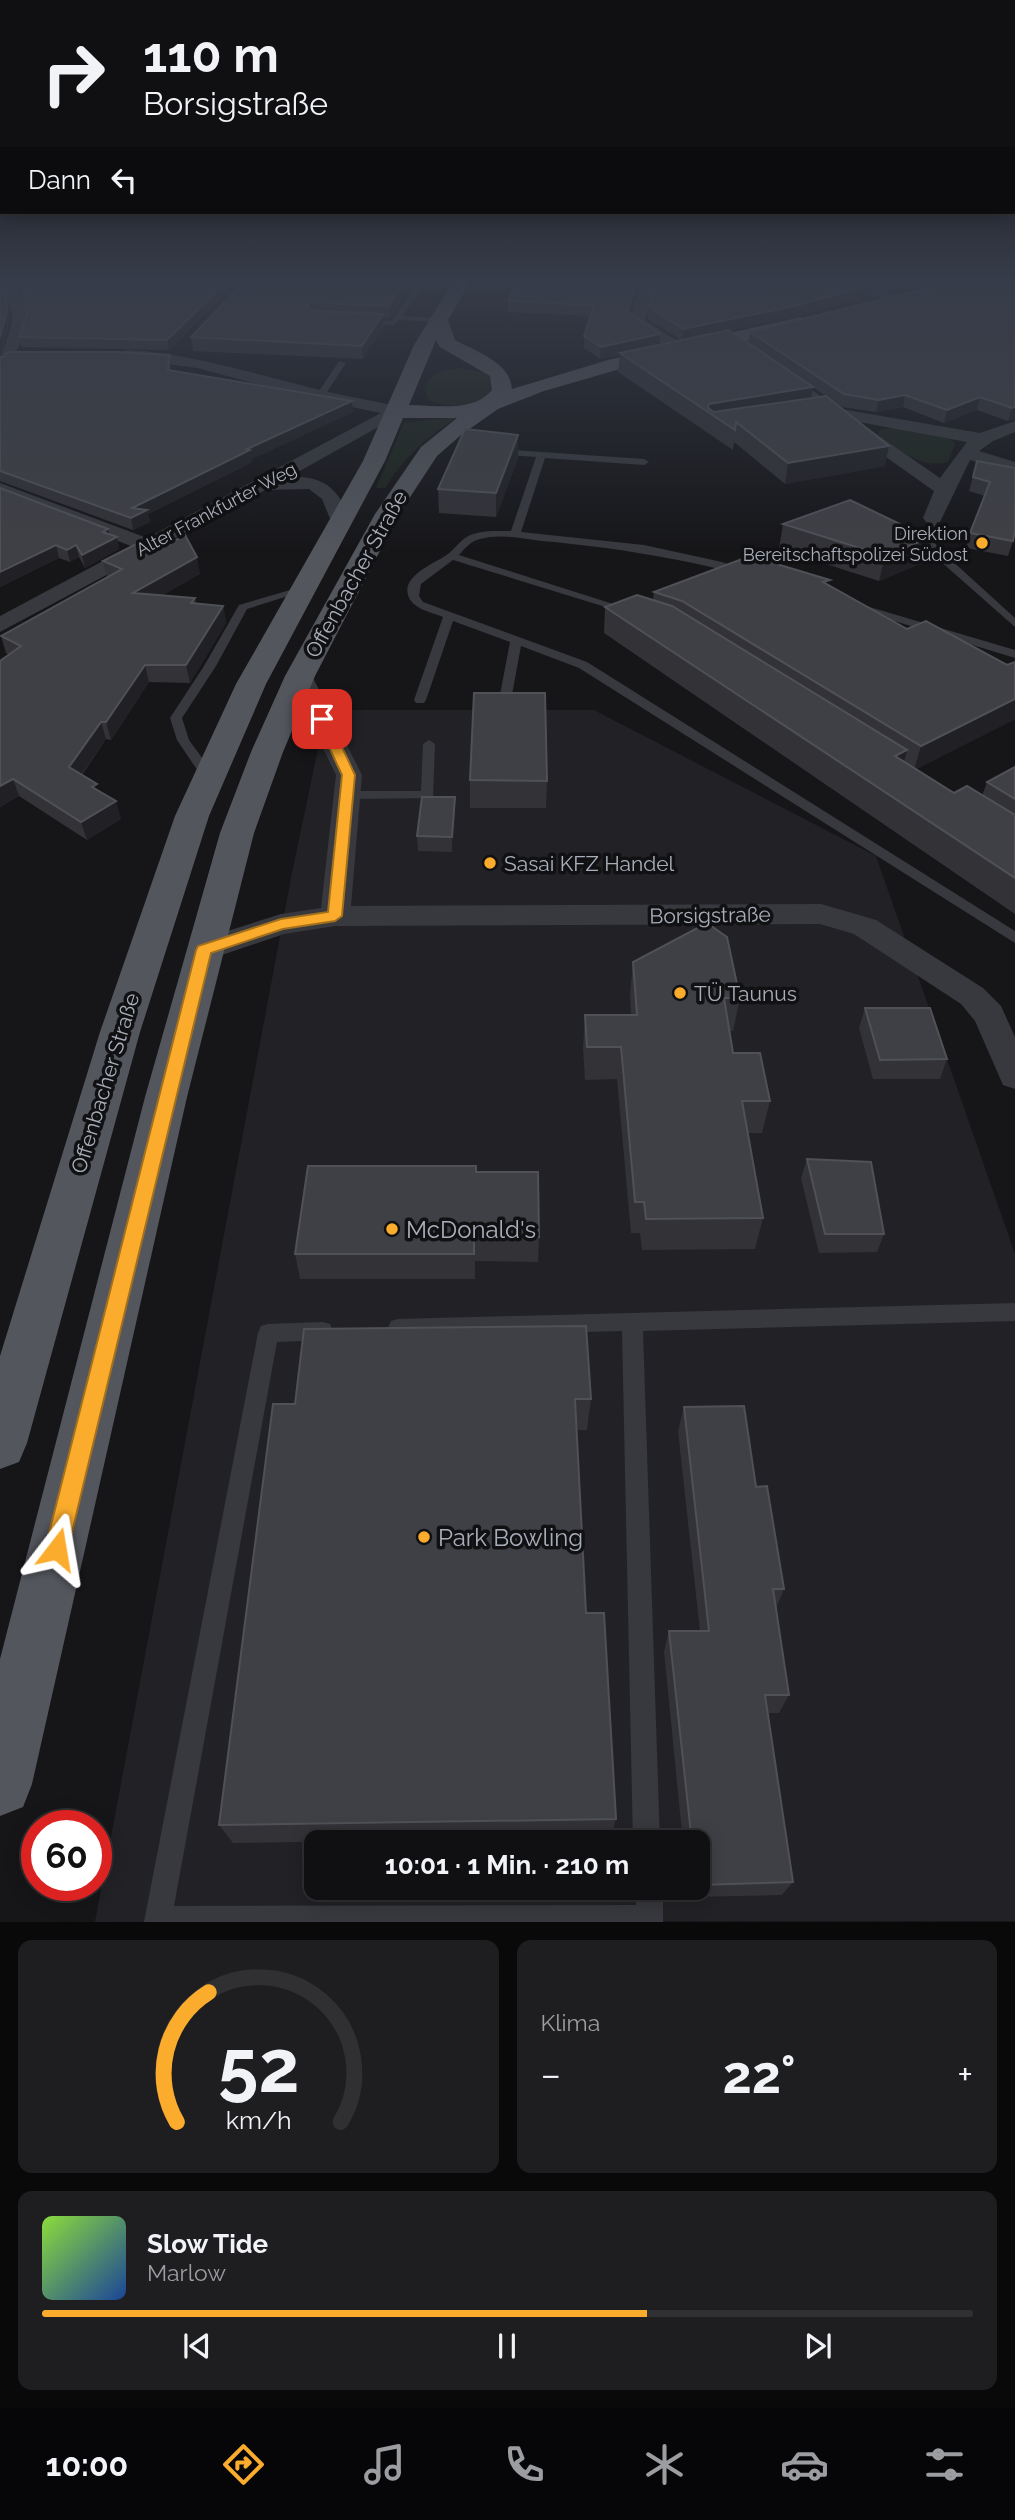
<!DOCTYPE html>
<html lang="de">
<meta charset="utf-8">
<style>
:root{--surface:#101013;--page:#1e1e21;--text:#f1f3f6;--muted:#9c9da0;--line:#303033;--accent:#fbac2c}
body{margin:0;font-family:Raleway,sans-serif;background:var(--page);color:var(--text);height:100vh;display:flex;flex-direction:column;font-size:26px;white-space:nowrap}
*{box-sizing:border-box;margin:0}
p{font-size:23px;color:var(--muted)}
.icon{flex:none;width:38px;height:38px;fill:none;stroke:currentColor;stroke-width:2;stroke-linecap:round;stroke-linejoin:round}
.map{position:relative;height:1922px;overflow:hidden}
.details{display:flex;flex-direction:column;gap:18px;padding:18px;background:#09090a;flex:1}
.details>*{flex:none}
.banner{position:absolute;left:0px;top:0px;width:1015px;height:214px;box-shadow:0 4px 18px #0003,0 0 0 2px var(--line);background:#101013;color:var(--text);overflow:hidden}
.speed{position:absolute;left:21px;top:1810px;display:flex;gap:14px;font-size:35px;font-weight:700;text-align:center}
.speed>*{display:grid;place-content:center;width:91px;height:91px;border-radius:50%;background:var(--surface);box-shadow:0 4px 18px #0003,0 0 0 2px var(--line);line-height:1}
.speed .limit{border:10px solid #d22;background:#fff;color:#111}
.pin{position:absolute;display:grid;place-items:center;width:60px;height:60px;color:#fff;margin:-30px;border-radius:14px;box-shadow:0 4px 10px #0006}
.me{position:absolute;width:77px;margin:-38px;rotate:14deg;stroke-linejoin:round;filter:drop-shadow(0 0 5px #0008)}
.turn{display:flex;align-items:center;gap:24px;height:147px;padding:0 28px;font-size:32px}
.turn .icon{width:91px;height:91px;stroke-width:2.5}
.turn b{display:block;font-size:49px;line-height:60px}
.then{display:flex;align-items:center;height:66px;padding:0 28px;background:#0003;gap:14px;font-size:26px}
.big{font-size:52px;font-weight:700;line-height:1.1}
.details .tile{flex:1;display:flex;flex-direction:column;justify-content:center;gap:10px;min-width:0;padding:0 24px;border-radius:14px;background:var(--page)}
.details .dial{align-items:center;gap:0}
.dial svg{height:182px;overflow:visible;fill:none;stroke:var(--line);stroke-width:7;stroke-linecap:round;text-anchor:middle}
.dial text{fill:var(--text);stroke:none}
.song{display:flex;align-items:center;gap:21px}
.cover{width:84px;height:84px;border-radius:10px;background:linear-gradient(135deg,hsl(90 70% 55%),hsl(220 70% 35%))}
.played{height:7px;border-radius:4px;background:linear-gradient(90deg,var(--accent) 65%,var(--line) 65%)}
.keys{display:flex;justify-content:space-around;direction:ltr}
.heat{display:flex;justify-content:space-between;align-items:center;font-size:38px;direction:ltr}
.details .tiles{flex:1;display:grid;gap:18px;grid-template-columns:1fr 1fr}
.tile:last-child{grid-column:span 2}
.trip{position:absolute;left:304px;top:1830px;width:406px;height:70px;border-radius:14px;background:var(--surface);box-shadow:0 4px 18px #0003,0 0 0 2px var(--line);font-weight:700;line-height:70px;text-align:center}
.dock{display:flex;height:112px;justify-content:space-around;align-items:center;background:#060608;color:var(--muted)}
.dock .icon{width:49px;height:49px}
.dock .active{color:var(--accent)}
.dock b{font-size:32px;color:var(--text)}
.map>svg:first-child{display:block}
.built{fill:#222226;fill-rule:evenodd}
.green{fill:#1c241d}
.lines{fill:none;stroke-linecap:round;stroke-linejoin:round}
.lane{fill:#37393e;fill-rule:evenodd}
.street{fill:#37393e;fill-rule:evenodd}
.primary{fill:#53565d;fill-rule:evenodd}
.wall{fill:#323237}
.shaded-wall{fill:#212125}
.building{fill:#3f4045;stroke:#4f5157;stroke-width:2}
.route{fill:#fbac2c;stroke:#a3701d;stroke-width:2}
.poi-dot{fill:#fbac2c;stroke:#111114;stroke-width:2.5}
.labels{text-anchor:middle;dominant-baseline:central;stroke-width:7;stroke-linejoin:round;paint-order:stroke}
.far-street-label{font-size:18px;fill:#a8aeb9;stroke:#111114}
.far-poi-label{font-size:18px;fill:#a8aeb9;stroke:#111114;text-anchor:end}
.street-label{font-size:21px;fill:#a8aeb9;stroke:#111114}
.poi-label{font-size:21px;fill:#a8aeb9;stroke:#111114;text-anchor:start}
.near-poi-label{font-size:24px;fill:#a8aeb9;stroke:#111114;text-anchor:start}
</style>
<div class="map">
<svg width="1015" height="1922" viewBox="0 0 1015 1922">
<rect width="100%" height="100%" fill="#161619"/>
<!-- built -->
<path class="built" d="M326,710H594L876,856L1015,1254V1921L95,1922L291,878ZM317,1843H698V1888H317Z"/>
<!-- green -->
<g class="green">
<path d="M460,368L487,373L491,375L495,389C478,407 451,410 429,400L424,389C429,373 444,369 460,368Z"/>
<path d="M457,417C427,437 403,458 385,488H376L404,423Z"/>
<path d="M897,427L953,440L955,445L948,462C920,470 900,449 878,435L880,430Z"/>
</g>
<g class="lines">
<!-- lane -->
<g class="lane">
<polygon points="417,283 424,285 402,316 439,318 442,322 399,320 394,325 361,324 364,320 392,321"/>
<polygon points="339,361 346,363 323,398 317,398 316,396"/>
<path d="M497,449L644,459L649,462L644,465L545,458L521,532L644,545L722,562L749,572L744,575C673,557 616,548 543,541C523,539 500,533 480,539C471,541 465,548 459,555L635,611L625,613L453,560L421,584L419,596L423,602L587,662L1015,931V943L579,668L521,646L511,700L509,703H501L499,700L510,642L453,621L426,700L424,703H416L414,700L443,617C431,612 412,609 408,595C402,575 436,563 448,554C457,547 461,538 473,534C485,530 499,531 511,531L536,457L494,454V450Z"/>
<polygon points="933,515 938,518 933,539 938,548 1015,618 1015,627 930,552 923,539 928,518"/>
<polygon points="297,588 307,590 247,609 216,666 182,718 189,740 216,777 209,781 204,780 177,740 170,718 204,666 239,605"/>
<polygon points="856,603 1015,650 1015,658 852,608 850,606"/>
<polygon points="429,740 435,744 433,798 348,799 341,795 348,791 421,791 423,744"/>
<polygon points="1015,1303 1015,1321 643,1331 660,1843 633,1843 622,1331 398,1337 391,1335 388,1328 391,1321 398,1319"/>
<polygon points="323,1322 330,1324 333,1331 330,1338 323,1340 277,1342 174,1906 636,1905 635,1888 663,1888 663,1922 144,1922 258,1333 261,1326 268,1324"/>
</g>
<!-- street -->
<g class="street">
<path d="M0,282H12C31,304 31,328 16,351C12,358 8,365 0,367C0,347 14,333 12,313C11,301 2,293 0,282Z"/>
<polygon points="641,282 655,282 645,320 685,346 687,349 685,352 673,352 629,322"/>
<polygon points="844,282 866,282 905,299 903,302 893,302"/>
<path d="M128,350C192,354 251,373 312,388C338,395 365,399 391,405L402,408L405,412L289,477C324,475 341,490 350,522L347,526H333L322,499L309,489L265,490L0,632V616L131,546L0,496V483L147,538L381,413L317,400L197,368L122,358L120,355L122,352Z"/>
<path d="M776,367L841,409L980,433L1015,421V432L993,441L979,451L1015,462V474L970,460L940,522H926L923,518L934,491L770,375L768,372ZM859,422L967,442L940,478Z"/>
<polygon points="300,669 309,671 312,676 362,775 351,906 821,904 876,920 983,988 1001,1006 1015,1037 1015,1089 1003,1085 975,1021 961,1004 854,934 820,924 335,926 284,934 204,961 193,958 188,950 193,942 281,914 321,908 336,775 288,676 291,671"/>
</g>
<!-- primary -->
<path class="primary" d="M453,282H470L448,320L455,340C477,352 510,362 512,389L608,360L801,317L810,323L801,329L620,369L544,391L498,409L461,435L437,456L399,514L315,676L283,752L254,833L187,1097L32,1784L23,1807L0,1816V1659L145,1097L220,833L251,752L285,676L375,514L421,447L457,418H403L385,461L266,684L209,816L140,1032L27,1443L19,1462L0,1469V1356L100,1032L175,816L236,684L363,461L414,345ZM436,340L440,347L490,376L492,390C473,413 436,405 409,405Z"/>
</g>
<!-- wall -->
<g class="wall">
<polygon points="15,282 237,282 169,350 21,347 19,337 27,314 24,296"/>
<polygon points="244,282 413,282 390,318 383,318 384,327 363,359 193,351 191,337"/>
<polygon points="511,282 630,313 659,345 681,340 648,319 649,307 871,296 792,317 730,330 748,343 750,332 1015,282 1015,419 1008,421 977,410 944,423 903,407 876,412 842,407 807,383 811,398 885,466 785,484 734,442 733,450 618,372 620,355 600,359 584,348 584,336 591,316 508,312 508,301 510,295"/>
<polygon points="874,282 936,282 926,283 892,290"/>
<polygon points="0,283 9,309 9,320 1,357 172,366 171,370 353,412 252,459 252,462 148,514 150,522 133,530 0,481"/>
<polygon points="518,435 518,458 496,517 439,513 438,489"/>
<polygon points="977,461 1015,468 1013,541 1008,556 966,548 970,533 985,496 969,491"/>
<polygon points="0,488 108,529 110,534 117,537 119,549 85,568 79,557 70,562 59,558 0,587"/>
<polygon points="783,524 929,538 922,563 879,581 779,549"/>
<polygon points="103,561 200,574 162,595 195,598 196,604 223,606 226,623 190,683 149,682 111,740 106,739 82,775 99,791 121,819 87,840 19,796 0,807 9,655 6,653 1,636 107,577"/>
<polygon points="828,586 907,629 1007,665 1015,662 1015,719 916,769 954,793 982,796 987,782 1015,767 1015,914 604,633 605,607 653,600 654,592"/>
<polygon points="470,780 547,781 546,808 470,808"/>
<polygon points="456,812 452,852 418,851 417,836"/>
<polygon points="633,962 740,998 733,1031 729,1031 733,1053 770,1101 762,1133 748,1133 763,1218 755,1249 642,1250 640,1233 631,1233 617,1079 585,1080 583,1048 585,1015 631,1015 630,995"/>
<polygon points="865,1008 947,1059 940,1079 873,1079 859,1028"/>
<polygon points="807,1159 884,1234 877,1252 819,1253 801,1178"/>
<polygon points="476,1172 539,1237 538,1262 475,1261 475,1279 300,1279 295,1254"/>
<polygon points="591,1399 587,1430 576,1430 586,1613 616,1819 611,1837 233,1843 219,1825 273,1404"/>
<polygon points="684,1407 756,1487 784,1589 776,1608 789,1695 779,1713 768,1713 793,1882 782,1895 689,1897 688,1888 698,1888 698,1843 683,1843 664,1651 669,1631 700,1631 678,1431"/>
</g>
<!-- shaded-wall -->
<g class="shaded-wall">
<polygon points="226,282 237,282 169,350 167,340"/>
<polygon points="404,282 413,282 390,318 389,306"/>
<polygon points="637,282 640,282 627,323 627,311"/>
<polygon points="894,282 936,282 926,283 892,290"/>
<polygon points="873,285 871,296 792,317 682,341 683,329"/>
<polygon points="6,299 9,309 9,320 0,359 0,337"/>
<polygon points="313,302 314,314 306,305"/>
<polygon points="383,314 384,327 363,359 362,346"/>
<polygon points="660,334 659,345 620,353 620,355 600,359 601,347"/>
<polygon points="170,355 172,366 170,380 168,370"/>
<polygon points="813,387 810,407 722,421 707,411 709,404"/>
<polygon points="905,395 903,407 876,412 879,400"/>
<polygon points="980,397 977,410 944,423 947,410"/>
<polygon points="352,401 353,412 252,459 252,462 148,514 150,522 133,530 131,518 132,508 247,449"/>
<polygon points="1015,407 1015,419 1008,421 1012,408"/>
<polygon points="518,435 518,458 496,517 496,493"/>
<polygon points="889,446 885,466 785,484 788,463"/>
<polygon points="108,529 111,540 117,537 119,549 85,568 82,555 103,532"/>
<polygon points="929,538 922,563 879,581 885,556"/>
<polygon points="56,545 59,558 0,587 0,572"/>
<polygon points="76,545 79,557 70,562 67,550"/>
<polygon points="197,557 200,574 137,610 133,593"/>
<polygon points="223,606 226,623 190,683 186,665"/>
<polygon points="145,665 149,682 111,740 106,722"/>
<polygon points="1015,699 1015,719 914,770 921,746"/>
<polygon points="101,722 106,739 74,785 69,767"/>
<polygon points="907,750 900,778 895,756"/>
<polygon points="13,779 19,796 0,807 0,786"/>
<polygon points="455,797 456,812 452,852 452,837"/>
<polygon points="116,801 121,819 87,840 81,822"/>
</g>
<!-- building -->
<g class="building">
<polygon points="19,282 226,282 167,340 19,337 27,314 23,288"/>
<polygon points="244,282 404,282 389,306 313,302 306,305 313,311 383,314 362,346 191,337"/>
<polygon points="511,282 637,282 627,311 660,334 601,347 584,336 594,305 508,301 515,284 510,284"/>
<polygon points="656,282 867,282 873,285 794,306 683,329 649,307"/>
<polygon points="952,282 1015,282 1015,407 1012,408 980,397 947,410 905,395 879,400 844,394 750,332"/>
<polygon points="0,283 6,299 7,310 0,337"/>
<polygon points="729,330 813,387 709,404 708,408 714,412 826,396 889,446 788,463 736,422 735,430 620,353"/>
<polygon points="8,352 116,352 170,355 168,370 352,401 247,449 250,450 132,508 147,510 131,518 0,471 0,357 4,357"/>
<polygon points="465,429 518,435 496,493 438,489"/>
<polygon points="977,461 1015,468 1015,531 1013,541 970,533 990,482 973,477"/>
<polygon points="0,488 108,529 103,532 117,537 82,555 76,545 67,550 56,545 0,572"/>
<polygon points="850,500 929,538 885,556 783,524"/>
<polygon points="185,535 197,557 133,593 195,598 191,603 223,606 186,665 145,665 106,722 101,722 69,767 97,784 92,787 116,801 81,822 13,779 0,786 0,661 21,646 1,636 122,569 103,561 140,542 159,549"/>
<polygon points="750,556 830,580 823,582 907,629 926,621 1007,665 1015,662 1015,699 921,746 682,601 654,592"/>
<polygon points="637,595 672,606 907,750 895,756 954,793 967,786 1015,815 1015,878 605,607"/>
<polygon points="474,693 545,693 547,781 470,780"/>
<polygon points="1015,767 1015,799 987,782"/>
<polygon points="422,797 455,797 452,837 417,836"/>
<polygon points="707,923 727,937 740,998 724,998 733,1053 760,1053 770,1101 742,1101 763,1218 646,1219 644,1202 635,1202 621,1047 587,1047 585,1015 637,1015 633,962"/>
<polygon points="865,1008 930,1008 947,1059 880,1060"/>
<polygon points="807,1159 871,1162 884,1234 825,1234"/>
<polygon points="308,1166 476,1166 476,1172 538,1172 539,1237 474,1236 474,1254 295,1254"/>
<polygon points="586,1326 591,1399 575,1399 586,1613 604,1613 616,1819 219,1825 273,1404 295,1404 304,1329"/>
<polygon points="744,1406 756,1487 767,1486 784,1589 773,1589 789,1695 765,1695 793,1882 698,1885 698,1843 692,1843 669,1631 709,1631 684,1407"/>
</g>
<!-- sky -->
<linearGradient id="sky" x2="0" y2="1"><stop stop-color="#0c0c0e"/><stop offset="0.51" stop-color="#363c49"/><stop offset="1" stop-color="#363c49" stop-opacity="0"/></linearGradient>
<rect width="1015" height="551" fill="url(#sky)"/>
<!-- route -->
<polygon class="route" points="322,715 329,719 355,775 342,916 335,921 283,929 211,953 68,1549 65,1558 57,1561 48,1558 45,1549 196,950 198,946 281,919 328,912 342,775 316,719"/>
<!-- markers -->
<g class="poi-dot">
<circle cx="982" cy="543" r="7"/>
<circle cx="490" cy="863" r="7"/>
<circle cx="680" cy="993" r="7"/>
<circle cx="392" cy="1229" r="7"/>
<circle cx="424" cy="1537" r="7"/>
</g>
<g class="labels">
<!-- far-street labels -->
<g class="far-street-label">
<text transform="translate(216 509) rotate(-28)">Alter Frankfurter Weg</text>
</g>
<!-- far-poi labels -->
<g class="far-poi-label">
<text x="968" y="533">Direktion<tspan x="968" dy="21">Bereitschaftspolizei Südost</tspan></text>
</g>
<!-- street labels -->
<g class="street-label">
<text transform="translate(356 574) rotate(-61)">Offenbacher Straße</text>
<text transform="translate(710 915) rotate(-1)">Borsigstraße</text>
<text transform="translate(105 1083) rotate(-73)">Offenbacher Straße</text>
</g>
<!-- poi labels -->
<g class="poi-label">
<text x="504" y="863">Sasai KFZ Handel</text>
<text x="694" y="993">TÜ Taunus</text>
</g>
<!-- near-poi labels -->
<g class="near-poi-label">
<text x="406" y="1229">McDonald's</text>
<text x="438" y="1537">Park Bowling</text>
</g>
</g>
</svg>
<div class="speed"><div class="limit">60</div></div>
<div class="pin" style="left:322px;top:719px;background:#d93025"><svg class="icon" aria-label="arrive" viewBox="0 0 24 24"><path d="M6 21V4h12l-3 4 3 4H6"/></svg></div>
<svg class="me" style="left:57px;top:1549px" viewBox="-20 -20 40 40"><path d="M0-17L14 15 0 8-14 15z" fill="#fbac2c" stroke="#fff" stroke-width="4"/></svg>
<div class="trip">10:01 · 1 Min. · 210 m</div>
<div class="banner">
<div class="turn"><svg class="icon" aria-label="right" viewBox="0 0 24 24"><path d="M7 20v-9h11M14 6l5 5-5 5"/></svg><div><b>110 m</b>Borsigstraße</div></div>
<div class="then">Dann<svg class="icon" aria-label="left" viewBox="0 0 24 24"><path d="M17 20v-9H6M10 6l-5 5 5 5"/></svg></div>
</div>
</div>
<section class="details">
<div class="tiles">
<div class="tile dial"><svg viewBox="0 0 100 80">
<path d="M14 69A42 42 0 1 1 86 69"/>
<path d="M14 69A42 42 0 0 1 28 12" stroke="#fbac2c"/>
<text x="50" y="56" font-size="32" font-weight="700">52</text>
<text x="50" y="72" font-size="11">km/h</text>
</svg></div>
<div class="tile"><p>Klima</p>
<div class="heat"><a>−</a><b class="big">22°</b><a>+</a></div>
</div>
<div class="tile">
<div class="song"><i class="cover"></i><div><b>Slow Tide</b><p>Marlow</p></div></div>
<div class="played"></div>
<div class="keys"><svg class="icon" aria-label="previous" viewBox="0 0 24 24"><path d="M18 5L8 12l10 7zM5 5v14"/></svg><svg class="icon" aria-label="pause" viewBox="0 0 24 24"><path d="M8 5v14M16 5v14"/></svg><svg class="icon" aria-label="next" viewBox="0 0 24 24"><path d="M6 5l10 7-10 7zM19 5v14"/></svg></div>
</div>
</div>
</section>
<nav class="dock">
<b>10:00</b>
<svg class="icon active" aria-label="directions" viewBox="0 0 24 24"><path d="M12 3l9 9-9 9-9-9zM9 14v-3h6M13 9l2 2-2 2"/></svg>
<svg class="icon" aria-label="music" viewBox="0 0 24 24"><path d="M9 18V5l10-2v13"/><circle cx="6" cy="18" r="3"/><circle cx="16" cy="16" r="3"/></svg>
<svg class="icon" aria-label="phone" viewBox="0 0 24 24"><path d="M5 4h4l2 5-3 2q2 4 5 5l2-3 5 2v4C11 20 4 13 5 4z"/></svg>
<svg class="icon" aria-label="climate" viewBox="0 0 24 24"><path d="M12 3v18M4 7l16 10M4 17L20 7"/></svg>
<svg class="icon" aria-label="car" viewBox="0 0 24 24"><path d="M5 17H2v-5l4-1 3-4h7l3 4 3 1v5h-3M9 17h6M6 11h13"/><circle cx="7" cy="17" r="2"/><circle cx="17" cy="17" r="2"/></svg>
<svg class="icon" aria-label="filters" viewBox="0 0 24 24"><path d="M4 7h16M4 17h16"/><circle cx="9" cy="7" r="2"/><circle cx="15" cy="17" r="2"/></svg>
</nav>
